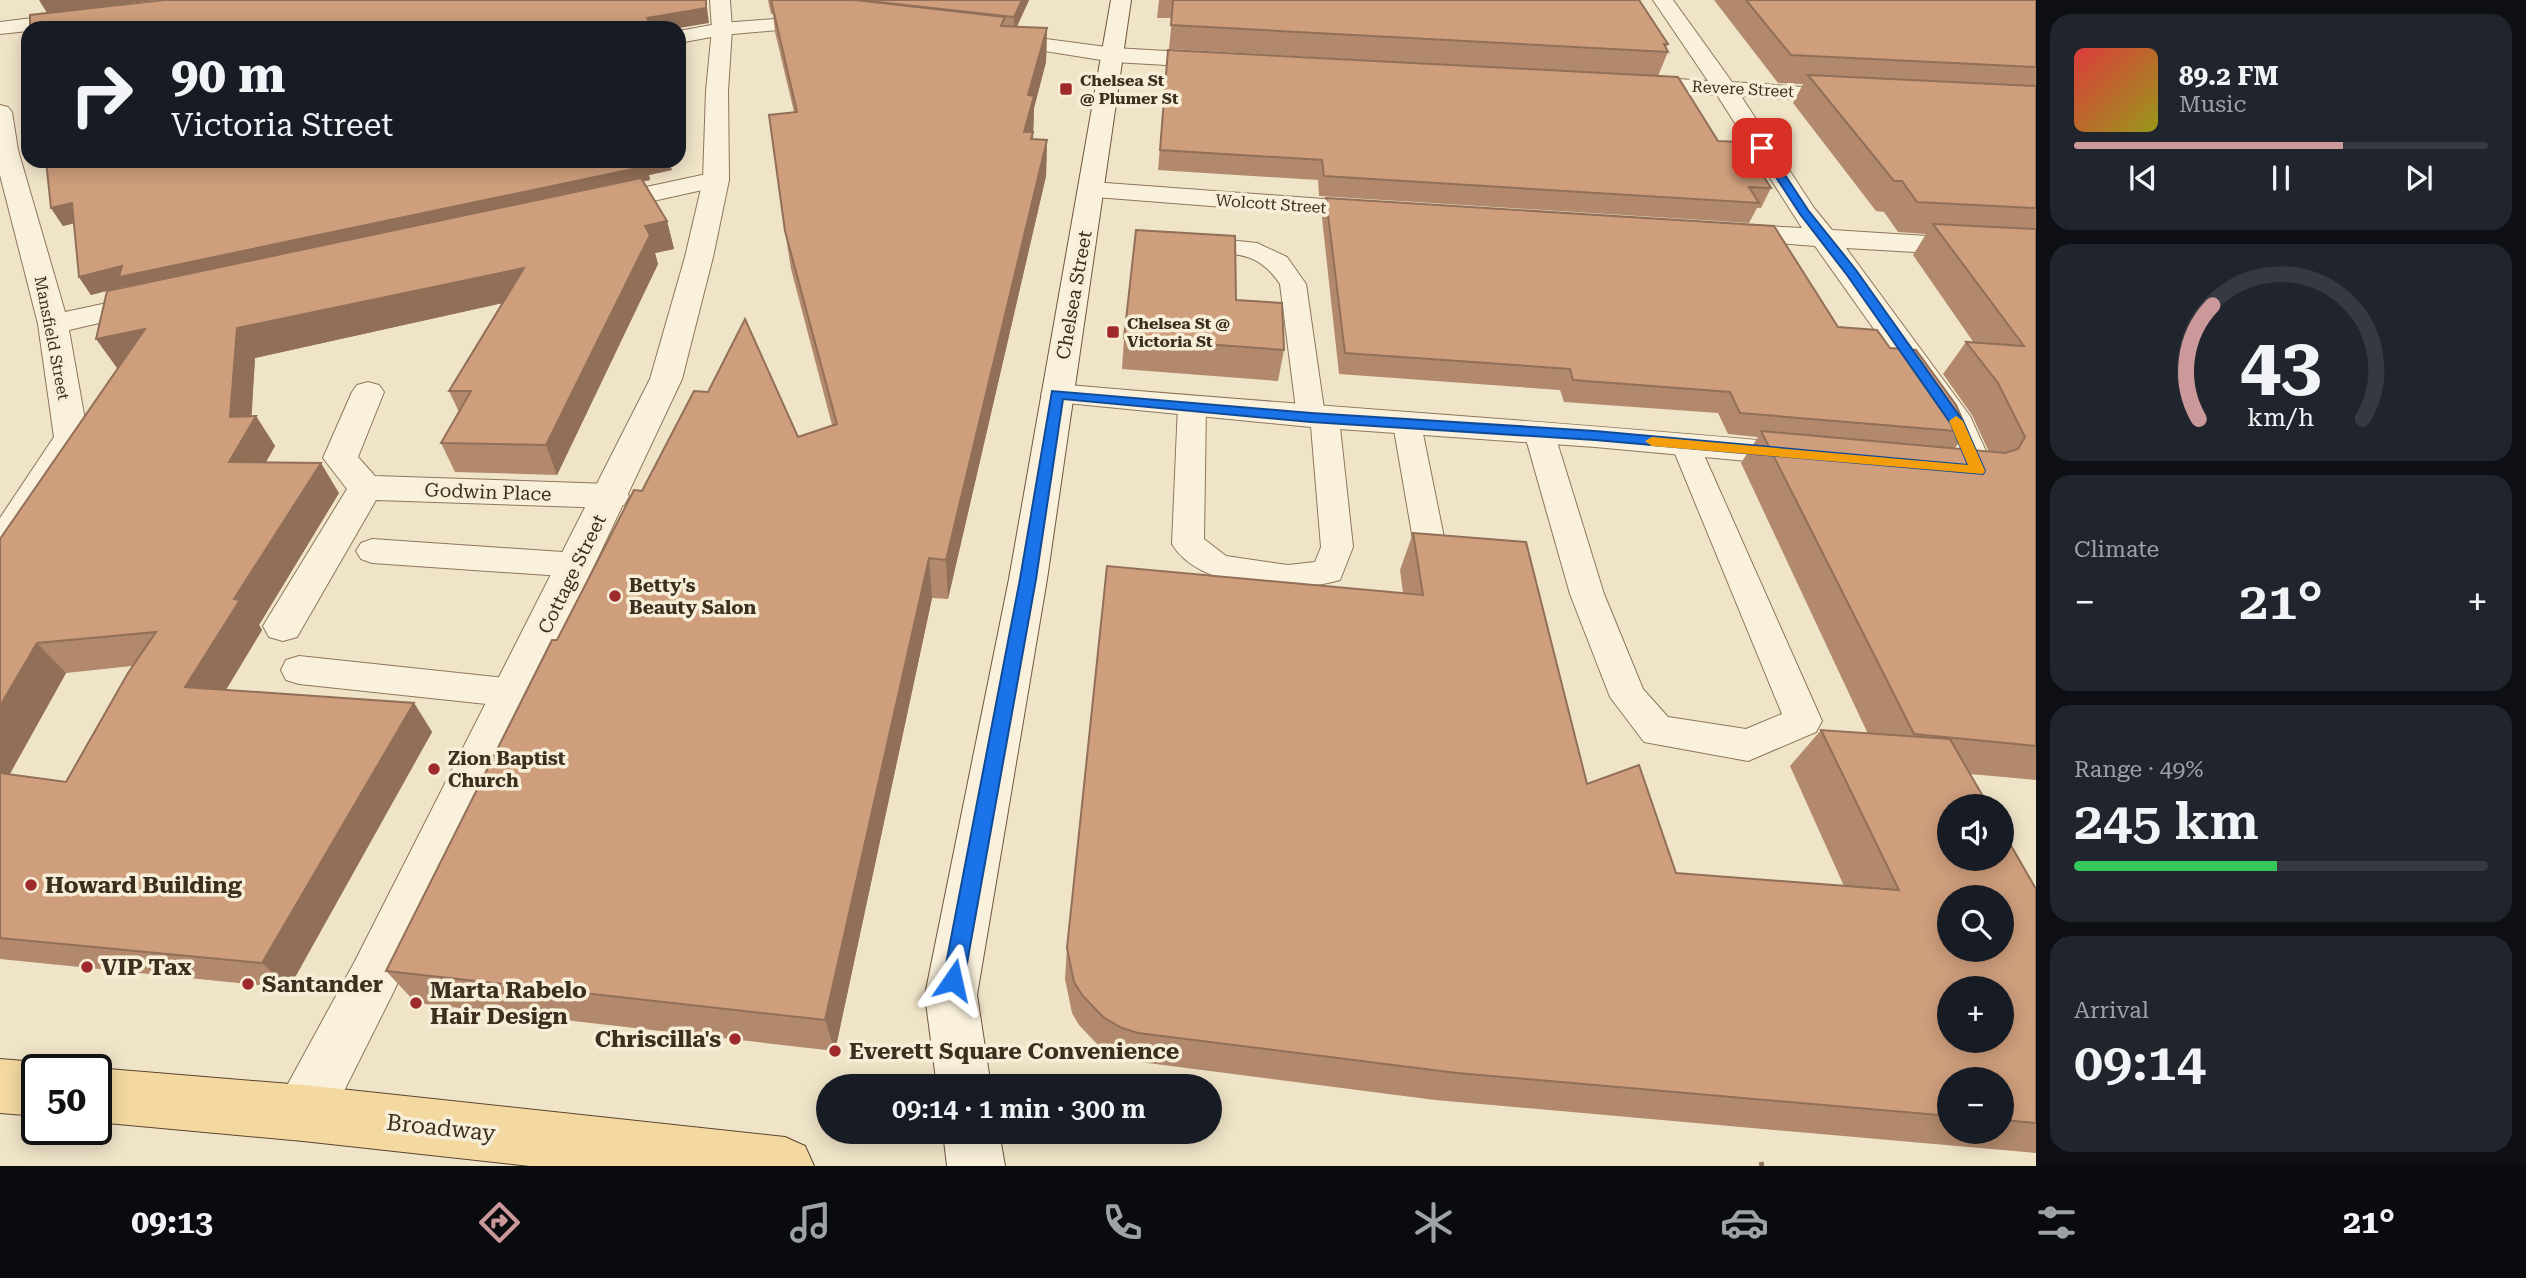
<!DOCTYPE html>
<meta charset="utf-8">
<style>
:root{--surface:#171b24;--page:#20242c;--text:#f1f3f6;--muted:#9ea1a6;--line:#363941;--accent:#cc999b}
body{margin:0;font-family:"Roboto Serif",serif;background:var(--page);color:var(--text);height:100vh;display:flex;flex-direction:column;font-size:26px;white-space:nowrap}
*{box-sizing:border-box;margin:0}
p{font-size:23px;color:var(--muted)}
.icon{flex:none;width:38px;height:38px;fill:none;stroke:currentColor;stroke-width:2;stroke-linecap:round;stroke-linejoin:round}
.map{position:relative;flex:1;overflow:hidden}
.side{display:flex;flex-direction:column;gap:14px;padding:14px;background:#0d0f14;width:490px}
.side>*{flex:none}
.banner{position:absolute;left:21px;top:21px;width:665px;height:147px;border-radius:21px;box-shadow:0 4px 18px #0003;background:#171b24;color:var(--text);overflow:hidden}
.tools{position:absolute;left:1937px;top:794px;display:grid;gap:14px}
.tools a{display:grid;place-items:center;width:77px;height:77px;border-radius:50%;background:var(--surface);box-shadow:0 4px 18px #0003;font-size:35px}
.speed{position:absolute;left:21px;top:1054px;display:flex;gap:14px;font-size:35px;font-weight:700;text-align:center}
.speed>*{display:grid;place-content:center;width:91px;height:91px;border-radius:50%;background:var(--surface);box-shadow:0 4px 18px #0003;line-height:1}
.speed .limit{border:4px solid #111;border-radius:10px;background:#fff;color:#111}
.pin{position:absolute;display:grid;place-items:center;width:60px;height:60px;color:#fff;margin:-30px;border-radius:14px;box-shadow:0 4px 10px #0006}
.me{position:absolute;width:77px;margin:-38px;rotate:11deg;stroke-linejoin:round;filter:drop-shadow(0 0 5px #0008)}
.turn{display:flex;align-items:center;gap:24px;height:147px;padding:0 35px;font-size:32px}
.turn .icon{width:91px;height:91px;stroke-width:2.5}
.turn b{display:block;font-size:49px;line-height:60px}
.big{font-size:52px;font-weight:600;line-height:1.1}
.side .tile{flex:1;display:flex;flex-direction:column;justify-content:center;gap:10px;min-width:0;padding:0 24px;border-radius:21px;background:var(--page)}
.side .dial{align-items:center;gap:0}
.dial svg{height:182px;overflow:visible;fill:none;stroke:var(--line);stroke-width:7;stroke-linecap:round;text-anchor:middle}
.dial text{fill:var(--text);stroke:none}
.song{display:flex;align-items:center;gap:21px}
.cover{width:84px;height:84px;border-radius:10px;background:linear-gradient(135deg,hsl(0 70% 55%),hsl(60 70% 35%))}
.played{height:7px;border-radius:4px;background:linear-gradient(90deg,var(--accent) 65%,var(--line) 65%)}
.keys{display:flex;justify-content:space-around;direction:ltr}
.heat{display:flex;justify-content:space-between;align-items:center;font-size:38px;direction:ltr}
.charge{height:10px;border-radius:5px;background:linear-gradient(90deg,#34c759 49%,var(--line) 0)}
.trip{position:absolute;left:816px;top:1074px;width:406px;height:70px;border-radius:35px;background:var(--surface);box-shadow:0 4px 18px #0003;font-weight:600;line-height:70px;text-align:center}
.tabs{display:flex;height:112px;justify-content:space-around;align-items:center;background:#090b0e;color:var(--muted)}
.tabs .icon{width:49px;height:49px}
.tabs .active{color:var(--accent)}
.tabs b{font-size:32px;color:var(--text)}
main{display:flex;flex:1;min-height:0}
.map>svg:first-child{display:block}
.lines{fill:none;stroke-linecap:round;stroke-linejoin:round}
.service-casing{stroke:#8d765c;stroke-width:2}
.minor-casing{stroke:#8d765c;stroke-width:2}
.tertiary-casing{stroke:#8d765c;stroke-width:2}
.secondary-casing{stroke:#6f573f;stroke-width:2}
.primary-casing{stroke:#5b4430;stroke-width:2}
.path{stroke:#8d765c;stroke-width:5;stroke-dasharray:7 4.5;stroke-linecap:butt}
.service{fill:#faf1dc;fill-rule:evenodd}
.minor{fill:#faf1dc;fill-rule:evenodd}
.tertiary{fill:#faf1dc;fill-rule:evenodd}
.secondary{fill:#faf1dc;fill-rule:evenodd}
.primary{fill:#f3d9a0;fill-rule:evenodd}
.wall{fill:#b2896c;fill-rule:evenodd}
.shaded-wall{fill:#916f58}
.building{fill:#cf9f7d;stroke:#916f58;stroke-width:2;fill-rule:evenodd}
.route{fill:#1a73e8;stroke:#114b97;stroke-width:2}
.slow{fill:#f59e0b}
.poi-dot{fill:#9e2a2b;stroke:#f7eed8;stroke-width:2.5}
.labels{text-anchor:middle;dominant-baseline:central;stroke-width:7;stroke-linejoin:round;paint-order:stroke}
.far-poi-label{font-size:16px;font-weight:bold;fill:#3d2e20;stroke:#f7eed8;text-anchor:start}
.far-street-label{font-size:16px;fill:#3d2e20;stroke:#f7eed8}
.street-label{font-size:19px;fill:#3d2e20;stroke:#f7eed8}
.poi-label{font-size:19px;font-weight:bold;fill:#3d2e20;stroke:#f7eed8;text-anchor:start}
.near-poi-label{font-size:23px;font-weight:bold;fill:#3d2e20;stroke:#f7eed8;text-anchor:start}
.near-street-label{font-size:23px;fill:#3d2e20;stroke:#f7eed8}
</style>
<main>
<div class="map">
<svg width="2036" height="1166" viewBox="0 0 2036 1166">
<rect width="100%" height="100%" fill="#f0e4c8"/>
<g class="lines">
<defs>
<g id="service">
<path d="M1190,236L1257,243L1287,257L1306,284L1324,409L1335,412L1339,418L1353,547L1340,580C1293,594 1199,590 1172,544L1178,405L1182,399L1192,396L1202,399L1206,405L1204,539L1226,556L1288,565L1315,562L1321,547L1311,426L1301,423L1297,417L1280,284C1253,243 1223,258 1182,248L1178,243L1182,238Z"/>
<polygon points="1407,415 1417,418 1421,424 1448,557 1444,565 1432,569 1420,565 1416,557 1393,424 1397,418"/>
<polygon points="1539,423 1549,425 1554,432 1604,594 1643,689 1668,717 1746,729 1782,714 1671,444 1676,437 1686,434 1696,437 1822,721 1816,732 1748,761 1644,742 1610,697 1570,594 1524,432 1529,425"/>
<polygon points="372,539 577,553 589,557 593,565 589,573 577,577 372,563 361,559 356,551 361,543"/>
<polygon points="299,656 514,679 527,683 532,693 527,703 514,707 299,684 286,680 281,670 286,660"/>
</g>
<g id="minor">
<polygon points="1653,0 1673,0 1732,82 1860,91 1864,96 1860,101 1852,103 1741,96 1814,208 1832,230 2036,243 2036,259 1846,248 1970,416 1995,471 1990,479 1978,483 1936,476 1931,468 1936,460 1955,457 1942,425 1815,246 1717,238 1713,232 1717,226 1727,224 1802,228 1717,95 1632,90 1624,88 1621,83 1624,78 1632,76 1708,81"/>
<polygon points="81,12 88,14 91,18 88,22 28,28 28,31 0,34 0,22"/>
<polygon points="826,15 833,17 836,21 833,25 722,35 679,43 679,31 722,23"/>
<polygon points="994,32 1114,48 1219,54 1227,56 1230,61 1227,66 1219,68 1114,62 987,42 983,38 987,34"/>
<polygon points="0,105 8,107 12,112 18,150 65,312 154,293 164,296 169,302 164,308 69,330 88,437 13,556 0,560 0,518 54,437 38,324 0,175"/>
<polygon points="716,172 725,175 729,180 725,185 599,213 590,211 586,205 590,199"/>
<polygon points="1092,182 1377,203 1386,205 1390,211 1386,217 1377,219 1083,196 1079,190 1083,184"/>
<polygon points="368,382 379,385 384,392 358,457 375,476 611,484 624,487 629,496 624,505 611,508 376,500 297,637 283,641 269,637 263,626 347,489 323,458 352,392 357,385"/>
<path d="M1057,384C1305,406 1553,421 1801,444L1813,447L1818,455L1813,463L1801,466L1595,447L1311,427L1046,401L1041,394L1046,387Z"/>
</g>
<polygon id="tertiary" points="710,0 730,0 732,29 728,91 729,180 713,257 682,379 391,997 323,1133 303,1141 283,1133 275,1113 283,1093 355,961 650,379 685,257 703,180 706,91 712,29"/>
<g id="secondary">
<polygon points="1111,0 1131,0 1047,579 977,995 991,1087 937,1087 925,995 1009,579"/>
<polygon points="943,1132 999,1132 1005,1166 947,1166"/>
</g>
<g id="primary">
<polygon points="0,1059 37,1062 55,1069 37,1069 37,1116 0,1113"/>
<polygon points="96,1068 303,1085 785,1137 805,1146 814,1166 530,1166 303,1141 96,1122 96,1069 92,1069"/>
</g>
</defs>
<!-- service casing -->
<use href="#service" class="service-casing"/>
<!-- minor casing -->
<use href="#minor" class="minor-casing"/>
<!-- tertiary casing -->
<use href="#tertiary" class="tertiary-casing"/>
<!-- secondary casing -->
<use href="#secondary" class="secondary-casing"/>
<!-- primary casing -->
<use href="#primary" class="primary-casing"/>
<!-- path -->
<polyline class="path" points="1761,1162 1762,1166"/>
<!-- service -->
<use href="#service" class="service"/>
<!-- minor -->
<use href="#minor" class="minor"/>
<!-- tertiary -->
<use href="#tertiary" class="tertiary"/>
<!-- secondary -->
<use href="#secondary" class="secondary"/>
<!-- primary -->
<use href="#primary" class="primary"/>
</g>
<!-- wall -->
<g class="wall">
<polygon points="768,0 1029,0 1017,27 1047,28 1046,62 1034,108 1033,139 1047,140 1046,176 948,599 932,598 835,1051 416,1003 386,971 557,640 642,491 832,425 791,269 785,231 794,112 775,32 773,14 771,14"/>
<polygon points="1159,0 1639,0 1668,44 1666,48 1668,52 1658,76 1718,141 1771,188 1761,208 1757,208 1749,223 1319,196 1318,180 1158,170 1168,50 1545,70 1169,49 1172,18 1157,18"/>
<path d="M1714,0H2036V780L1970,774L2036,889V1153L1435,1100L1132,1061L1117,1057L1099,1046L1079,1025L1072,1013L1065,979L1067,948L1403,593L1400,570L1413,533L1587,784L1676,873L1844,886L1790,766L1821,730L1868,734L1741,463L1758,437L1728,434L1718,413L1564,402L1560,390L1339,374L1322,218L1326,198L1838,327L1890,348L1968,432L1955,448L1989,452L1972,415L1943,374L1966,342L1974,343L1913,255L1926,234L1898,232L1884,212L1876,211L1793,103L1803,84L1778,83ZM1950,1080H2002V1132H1950Z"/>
<path d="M672,170L649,175L650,180L643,181L667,221L674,249L655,253L658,264L557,475L455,472L441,443L459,412L449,391L502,303L255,358L251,416H256L275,446L265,463L339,493L259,625L262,630L226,690L414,703L432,732L289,988L0,959V539L118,368H117L126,287L125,286L91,295L79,277L74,223L63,226L51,208ZM132,666L66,782L10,774L66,673Z"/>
<polygon points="1236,300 1284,350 1278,381 1122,369 1124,338"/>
</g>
<!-- shaded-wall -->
<g class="shaded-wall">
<polygon points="39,0 156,0 47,13"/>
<polygon points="706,0 709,23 679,28 649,28 647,18"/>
<polygon points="1022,0 1029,0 1014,32 1014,17"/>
<polygon points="1047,28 1046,62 1034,108 1032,168 1024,132 1028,95"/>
<polygon points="1047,140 1046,176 948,599 946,560"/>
<polygon points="644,161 669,161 672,170 649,175 650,180 131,295 125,286 91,295 79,277 122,266 631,166"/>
<polygon points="72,203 83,221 63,226 51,208"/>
<polygon points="667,221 674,249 655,253 658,264 557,475 546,445 645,226"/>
<polygon points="524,268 535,296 255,358 251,426 256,416 275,446 249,492 229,462 230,417 237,328"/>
<polygon points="145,329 164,358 117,368 96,339"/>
<polygon points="321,463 339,493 259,625 262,630 210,716 185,687 234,599"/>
<polygon points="929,558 932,598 835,1051 825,1020"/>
<polygon points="37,643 66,673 0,791 0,706"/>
<polygon points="414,703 432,732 289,988 262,963"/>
</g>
<!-- building -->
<g class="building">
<polygon points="164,0 706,0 706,8 647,18 652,28 30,28 30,15"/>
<polygon points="771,0 855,0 1005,17 1001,26 1047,28 1028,95 1034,96 1024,132 1033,132 1031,139 1047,140 946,560 929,558 825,1020 386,971 552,640 557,640 634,490 642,491 694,391 708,392 745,319 798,437 837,424 785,231 769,115 797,112"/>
<polygon points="860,0 1022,0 1014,17"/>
<polygon points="1173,0 1639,0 1668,44 1664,44 1668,52 1171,25"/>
<polygon points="1746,0 2036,0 2036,67 1791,55"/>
<polygon points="1168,50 1678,77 1718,141 1741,142 1771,188 1749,187 1759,203 1324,176 1322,160 1160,150"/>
<polygon points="1808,75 2036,86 2036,208 1917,202 1902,181 1894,181"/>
<polygon points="46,161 645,161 646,163 631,166 633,169 119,277 122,266 79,277 72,203 51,208"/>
<polygon points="641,178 667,221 645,226 650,235 546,445 441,443 471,391 449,391 524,268 237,328 230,417 256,416 229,462 321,463 234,599 240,600 185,687 414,703 262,963 0,938 0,773 66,782 128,673 156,632 37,643 0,706 0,539 145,329 96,339 107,291"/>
<polygon points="1326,198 1774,226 1838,327 1877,330 1890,348 1916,350 1956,405 1968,432 1740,413 1730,392 1573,380 1570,369 1345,353"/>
<polygon points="1933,224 2036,229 2036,746 1914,734 1761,431 2005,453 2018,449 2025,437 1998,383 1966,342 2024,346"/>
<polygon points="1136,230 1235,236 1236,300 1282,303 1284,350 1124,338"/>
<path d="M1413,533L1526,542L1587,784L1639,765L1676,873L1899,890L1821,730L1950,739L1989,807H1950V859H2002V830L2036,889V1123L2002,1120V1080H1950V1116L1457,1073L1138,1033L1122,1028L1103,1017L1082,995L1074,982L1067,948L1107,566L1423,595ZM1950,898H2002V950H1950ZM1950,989H2002V1041H1950Z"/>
</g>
<!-- route -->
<polygon class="route" points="1759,146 1766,146 1808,210 1856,270 1963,421 1985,471 1983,474 1595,440 1311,422 1063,399 1036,579 964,980 961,987 953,990 946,987 943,980 1020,579 1052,391 1311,413 1595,431 1968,465 1951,424 1847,275 1800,214 1757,148"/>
<!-- slow -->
<polygon class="slow" points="1956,416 1963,421 1985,471 1983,474 1652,446 1645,441 1652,437 1968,465 1949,421"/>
<!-- markers -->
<g class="poi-dot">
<rect x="1059" y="82" width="14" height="14" rx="3.5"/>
<rect x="1106" y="325" width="14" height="14" rx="3.5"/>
<circle cx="615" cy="596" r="7"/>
<circle cx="434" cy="769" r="7"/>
<circle cx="31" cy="885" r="7"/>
<circle cx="87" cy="967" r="7"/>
<circle cx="248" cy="984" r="7"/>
<circle cx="416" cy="1003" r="7"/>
<circle cx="735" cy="1039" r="7"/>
<circle cx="835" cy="1051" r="7"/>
</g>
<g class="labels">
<!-- far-poi labels -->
<g class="far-poi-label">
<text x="1080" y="80">Chelsea St<tspan x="1080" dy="18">@ Plumer St</tspan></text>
<text x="1127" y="323">Chelsea St @<tspan x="1127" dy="18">Victoria St</tspan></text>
</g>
<!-- far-street labels -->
<g class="far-street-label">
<text transform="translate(1743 89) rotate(3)">Revere Street</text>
<text transform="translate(1271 204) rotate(4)">Wolcott Street</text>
<text transform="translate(52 338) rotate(79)">Mansfield Street</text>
</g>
<!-- street labels -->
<g class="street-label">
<text transform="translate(1074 295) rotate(-80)">Chelsea Street</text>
<text transform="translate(488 492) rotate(2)">Godwin Place</text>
<text transform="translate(572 574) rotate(-64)">Cottage Street</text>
</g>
<!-- poi labels -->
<g class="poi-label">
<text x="629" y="585">Betty's<tspan x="629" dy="22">Beauty Salon</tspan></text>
<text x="448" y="758">Zion Baptist<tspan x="448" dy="22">Church</tspan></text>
</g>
<!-- near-poi labels -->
<g class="near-poi-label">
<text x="45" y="885">Howard Building</text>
<text x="101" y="967">VIP Tax</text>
<text x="262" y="984">Santander</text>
<text x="430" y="990">Marta Rabelo<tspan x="430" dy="26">Hair Design</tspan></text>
<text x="721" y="1039" text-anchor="end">Chriscilla's</text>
<text x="849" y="1051">Everett Square Convenience</text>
</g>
<!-- near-street labels -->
<g class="near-street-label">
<text transform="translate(441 1128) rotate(6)">Broadway</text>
</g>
</g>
</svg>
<div class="tools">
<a><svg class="icon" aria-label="sound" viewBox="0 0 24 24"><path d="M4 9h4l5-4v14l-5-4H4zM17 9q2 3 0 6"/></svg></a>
<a><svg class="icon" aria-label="search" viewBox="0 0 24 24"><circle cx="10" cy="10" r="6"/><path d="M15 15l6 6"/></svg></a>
<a>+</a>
<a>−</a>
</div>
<div class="speed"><div class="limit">50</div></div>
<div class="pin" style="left:1762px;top:148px;background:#d93025"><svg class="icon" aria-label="arrive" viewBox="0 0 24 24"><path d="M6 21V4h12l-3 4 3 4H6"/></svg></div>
<svg class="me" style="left:953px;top:980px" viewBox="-20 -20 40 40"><path d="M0-17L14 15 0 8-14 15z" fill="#1a73e8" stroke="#fff" stroke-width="4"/></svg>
<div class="trip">09:14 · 1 min · 300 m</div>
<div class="banner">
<div class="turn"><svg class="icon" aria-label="right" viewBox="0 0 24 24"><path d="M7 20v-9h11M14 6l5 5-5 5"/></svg><div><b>90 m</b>Victoria Street</div></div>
</div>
</div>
<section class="side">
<div class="tile">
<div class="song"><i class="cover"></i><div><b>89.2 FM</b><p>Music</p></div></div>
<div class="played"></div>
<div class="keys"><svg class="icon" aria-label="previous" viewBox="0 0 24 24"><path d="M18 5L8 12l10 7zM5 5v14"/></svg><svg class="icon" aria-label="pause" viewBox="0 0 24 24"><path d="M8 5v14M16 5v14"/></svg><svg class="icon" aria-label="next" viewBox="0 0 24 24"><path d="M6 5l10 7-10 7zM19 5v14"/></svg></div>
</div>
<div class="tile dial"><svg viewBox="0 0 100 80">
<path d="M14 69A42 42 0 1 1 86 69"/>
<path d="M14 69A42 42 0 0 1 20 19" stroke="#cc999b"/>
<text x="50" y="56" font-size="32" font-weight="700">43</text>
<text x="50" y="72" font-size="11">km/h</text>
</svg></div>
<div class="tile"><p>Climate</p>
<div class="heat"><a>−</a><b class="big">21°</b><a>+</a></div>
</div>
<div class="tile"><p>Range · 49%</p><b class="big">245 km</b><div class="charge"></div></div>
<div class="tile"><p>Arrival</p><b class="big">09:14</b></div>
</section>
</main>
<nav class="tabs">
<b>09:13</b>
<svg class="icon active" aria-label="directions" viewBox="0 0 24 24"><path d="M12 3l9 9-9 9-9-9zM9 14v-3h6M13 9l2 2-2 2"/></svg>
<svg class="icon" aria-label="music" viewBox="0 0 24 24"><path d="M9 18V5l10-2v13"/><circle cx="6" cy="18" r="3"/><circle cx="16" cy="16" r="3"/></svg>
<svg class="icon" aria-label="phone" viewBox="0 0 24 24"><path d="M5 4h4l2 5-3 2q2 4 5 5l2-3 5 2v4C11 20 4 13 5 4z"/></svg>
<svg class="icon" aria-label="climate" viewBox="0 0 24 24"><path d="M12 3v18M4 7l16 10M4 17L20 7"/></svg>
<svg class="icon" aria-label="car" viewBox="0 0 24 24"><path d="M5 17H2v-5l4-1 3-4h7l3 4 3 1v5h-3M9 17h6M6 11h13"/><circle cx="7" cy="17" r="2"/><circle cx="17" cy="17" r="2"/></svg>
<svg class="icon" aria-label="filters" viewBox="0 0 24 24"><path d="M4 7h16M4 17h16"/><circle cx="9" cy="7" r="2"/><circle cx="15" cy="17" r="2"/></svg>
<b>21°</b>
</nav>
